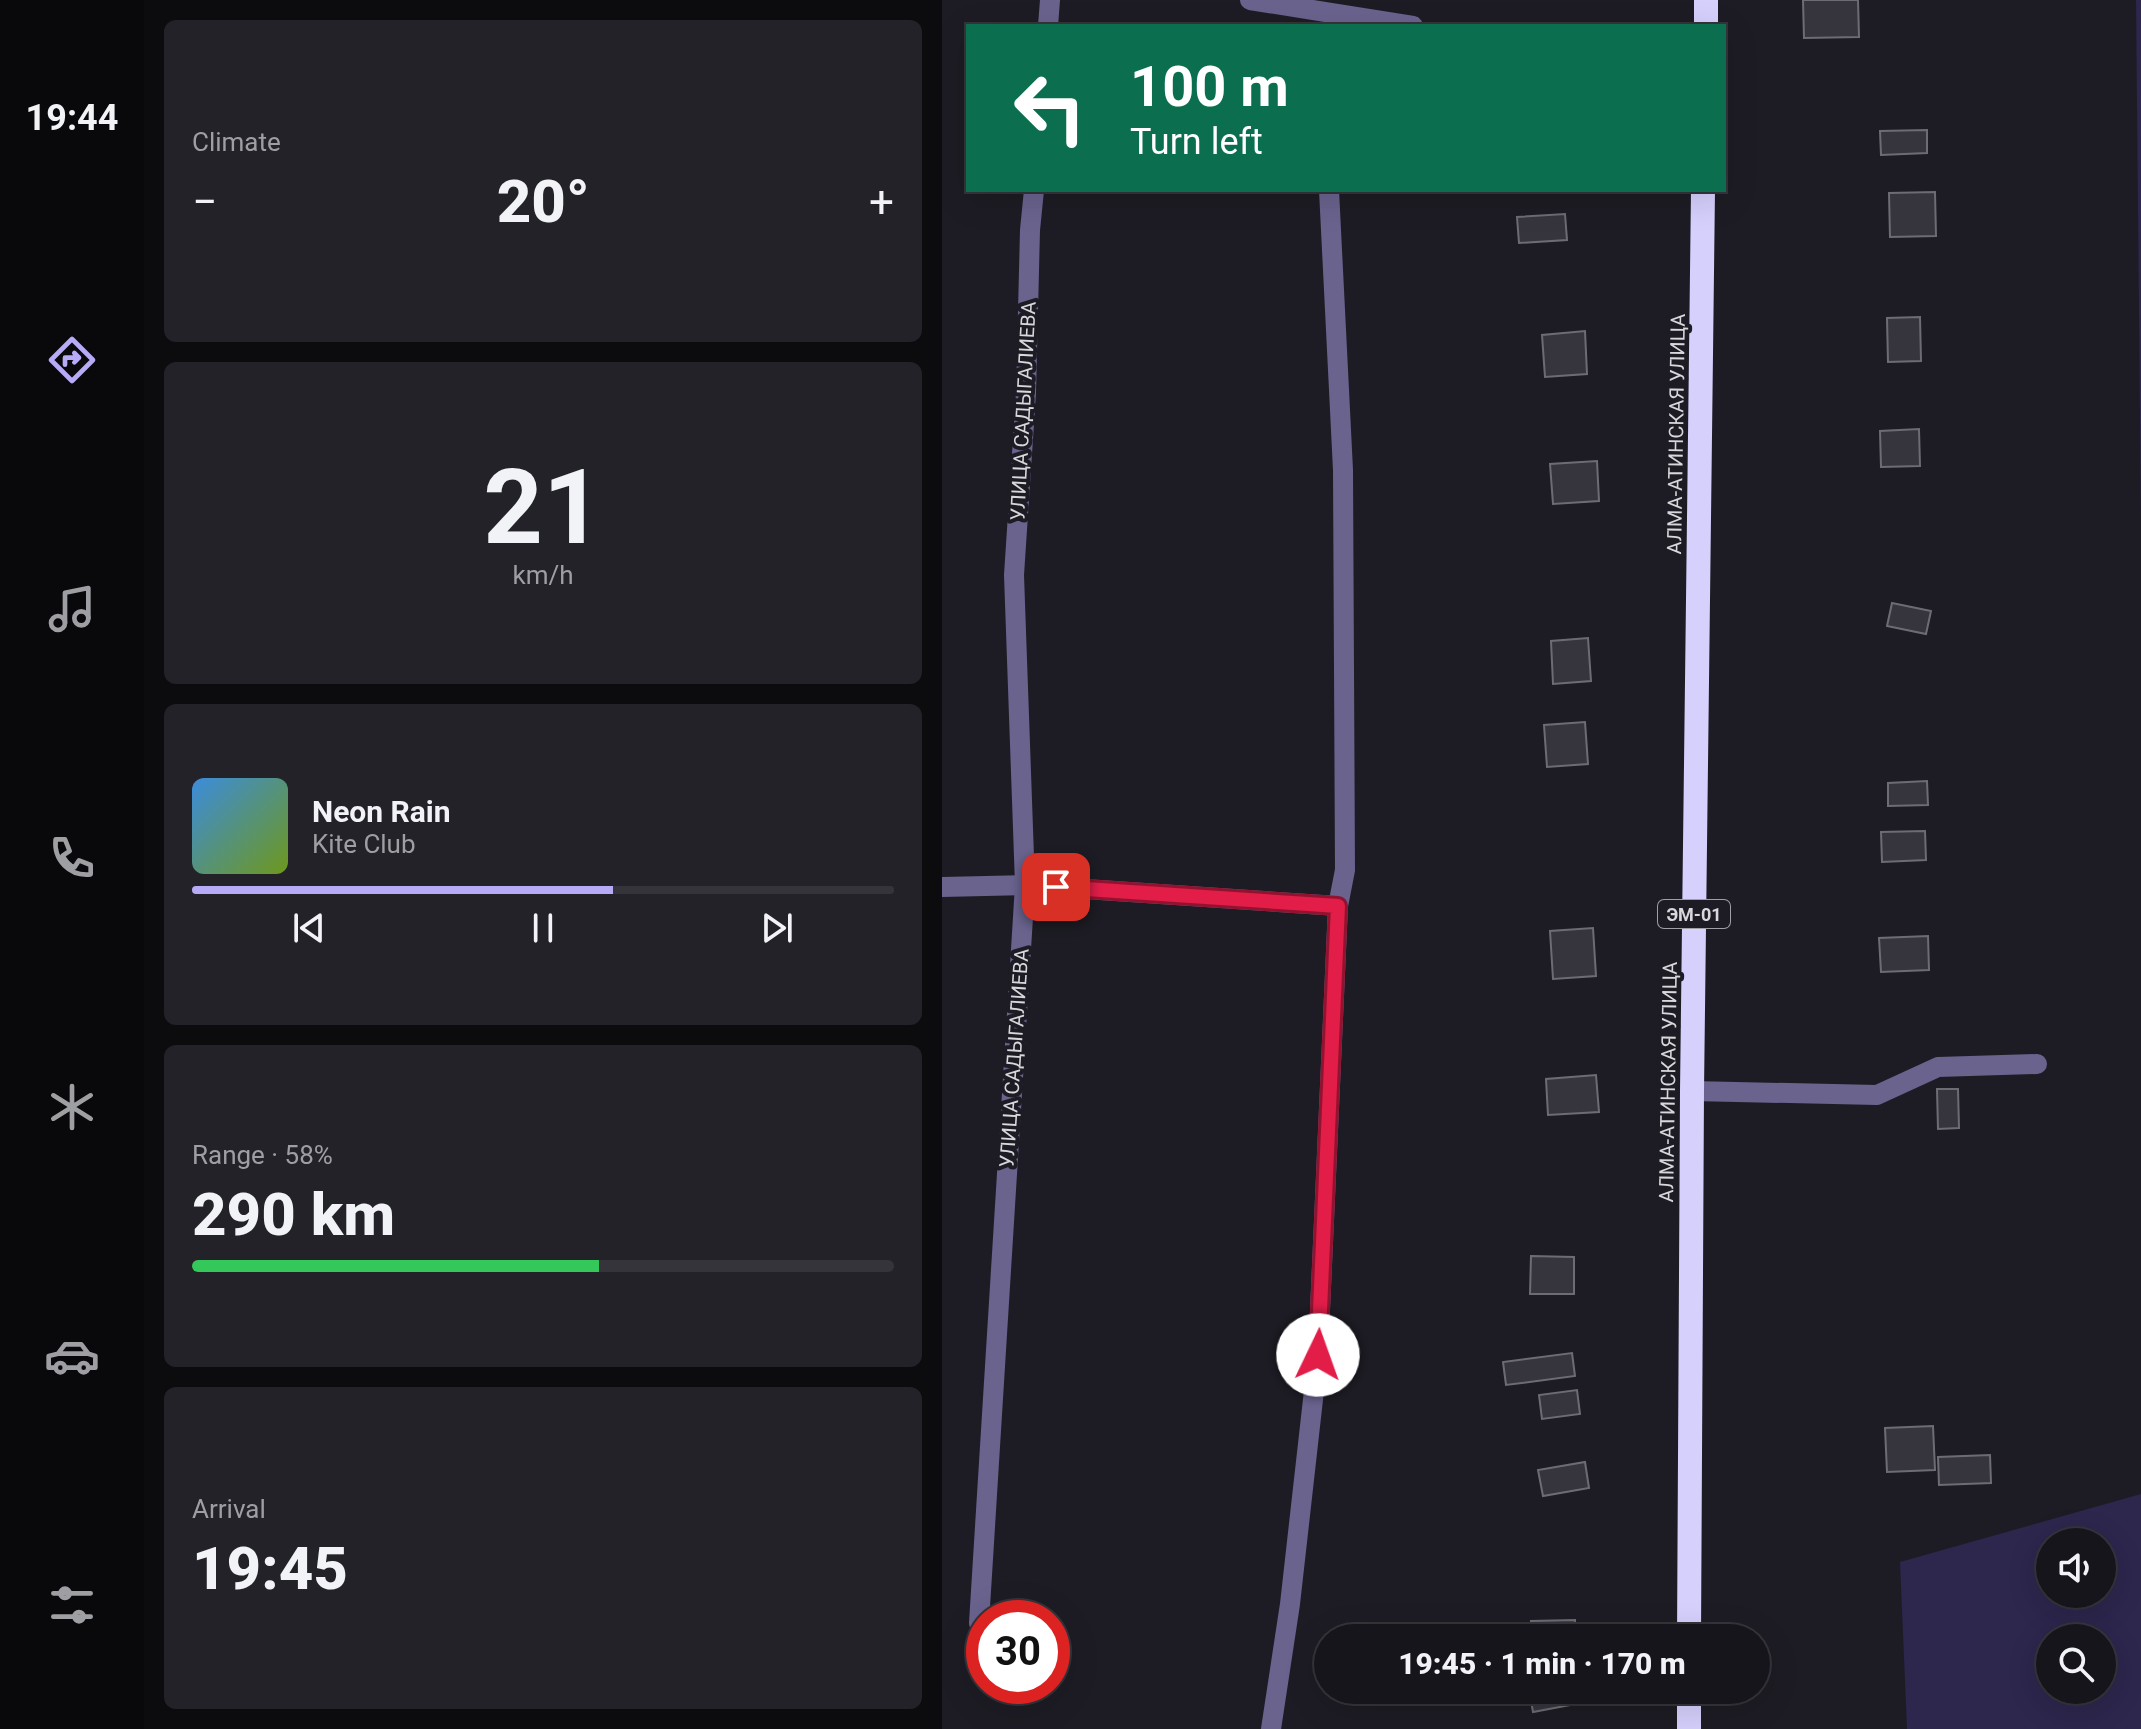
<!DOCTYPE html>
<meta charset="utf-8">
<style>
:root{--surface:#16151b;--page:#232228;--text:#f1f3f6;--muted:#9e9fa3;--line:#35343a;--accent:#b7abf8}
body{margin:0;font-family:Roboto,sans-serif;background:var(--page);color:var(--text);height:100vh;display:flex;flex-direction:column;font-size:30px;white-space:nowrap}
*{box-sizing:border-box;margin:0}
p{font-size:26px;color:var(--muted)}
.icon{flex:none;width:44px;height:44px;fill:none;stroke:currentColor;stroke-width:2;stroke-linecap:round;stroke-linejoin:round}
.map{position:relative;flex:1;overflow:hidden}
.panel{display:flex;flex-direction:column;gap:20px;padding:20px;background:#0c0c0f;width:798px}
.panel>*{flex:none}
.hud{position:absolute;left:24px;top:24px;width:760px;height:168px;border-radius:0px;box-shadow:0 8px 32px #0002,0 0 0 2px var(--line);background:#0b6e4f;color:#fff;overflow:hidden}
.controls{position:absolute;left:1094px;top:1528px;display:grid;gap:16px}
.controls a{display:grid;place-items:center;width:80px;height:80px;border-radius:50%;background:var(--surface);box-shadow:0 8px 32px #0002,0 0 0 2px var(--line);font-size:40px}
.speed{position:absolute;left:24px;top:1600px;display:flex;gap:16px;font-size:40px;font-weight:700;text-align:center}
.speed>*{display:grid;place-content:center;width:104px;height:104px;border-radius:50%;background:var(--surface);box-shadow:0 8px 32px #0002,0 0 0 2px var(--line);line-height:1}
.speed .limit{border:12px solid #d22;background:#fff;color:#111}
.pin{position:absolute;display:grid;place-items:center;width:68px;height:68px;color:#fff;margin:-34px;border-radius:16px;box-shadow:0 4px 12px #0006}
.me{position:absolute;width:88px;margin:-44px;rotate:3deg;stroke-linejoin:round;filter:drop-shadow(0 0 6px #0008)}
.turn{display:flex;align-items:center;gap:28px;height:168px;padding:0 32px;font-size:36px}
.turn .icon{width:104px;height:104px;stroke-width:2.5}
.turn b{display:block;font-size:56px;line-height:68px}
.big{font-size:60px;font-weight:800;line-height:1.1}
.panel .card{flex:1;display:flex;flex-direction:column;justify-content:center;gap:12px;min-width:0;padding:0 28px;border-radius:12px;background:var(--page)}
.panel .dial{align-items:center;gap:0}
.dial b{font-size:104px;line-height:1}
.song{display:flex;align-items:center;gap:24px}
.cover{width:96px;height:96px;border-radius:12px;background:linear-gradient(135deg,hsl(210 70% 55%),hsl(80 70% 35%))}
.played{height:8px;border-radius:4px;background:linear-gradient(90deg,var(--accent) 60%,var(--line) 60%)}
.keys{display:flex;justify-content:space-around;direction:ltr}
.heat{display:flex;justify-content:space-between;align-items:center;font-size:44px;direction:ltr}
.charge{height:12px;border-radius:6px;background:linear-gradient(90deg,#34c759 58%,var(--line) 0)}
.trip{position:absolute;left:372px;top:1624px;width:456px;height:80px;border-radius:40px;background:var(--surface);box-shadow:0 8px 32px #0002,0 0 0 2px var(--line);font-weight:800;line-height:80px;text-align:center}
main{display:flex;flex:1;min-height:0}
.menu{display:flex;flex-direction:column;width:144px;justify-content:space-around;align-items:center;background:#09080b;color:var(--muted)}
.menu .icon{width:56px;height:56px}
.menu .active{color:var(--accent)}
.menu b{font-size:36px;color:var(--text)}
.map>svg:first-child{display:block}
.green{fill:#2d264d;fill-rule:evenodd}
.building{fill:#36353e;stroke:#6d6c76;stroke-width:2}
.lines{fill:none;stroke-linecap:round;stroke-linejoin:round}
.minor{stroke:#69638e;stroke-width:20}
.highway{stroke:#d5d0fc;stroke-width:24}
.route-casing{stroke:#92132f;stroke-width:20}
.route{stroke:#e11d48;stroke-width:14}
.labels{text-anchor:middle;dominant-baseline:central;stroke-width:8;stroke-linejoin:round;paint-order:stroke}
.shield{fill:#1d1c24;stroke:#9f9fa5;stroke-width:2}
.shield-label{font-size:18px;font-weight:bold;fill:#d7d7dc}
.street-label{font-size:20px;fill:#d7d7dc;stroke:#1d1c24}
</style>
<main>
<nav class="menu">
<b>19:44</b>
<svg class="icon active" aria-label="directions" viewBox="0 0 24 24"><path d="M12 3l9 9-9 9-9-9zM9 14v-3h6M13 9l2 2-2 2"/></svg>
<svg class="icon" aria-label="music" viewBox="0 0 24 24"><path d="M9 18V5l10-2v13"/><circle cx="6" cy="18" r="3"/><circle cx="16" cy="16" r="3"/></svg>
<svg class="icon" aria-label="phone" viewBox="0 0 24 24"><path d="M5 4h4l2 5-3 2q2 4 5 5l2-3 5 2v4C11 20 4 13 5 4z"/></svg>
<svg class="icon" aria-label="climate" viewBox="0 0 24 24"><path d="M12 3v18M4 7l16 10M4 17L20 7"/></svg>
<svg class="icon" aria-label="car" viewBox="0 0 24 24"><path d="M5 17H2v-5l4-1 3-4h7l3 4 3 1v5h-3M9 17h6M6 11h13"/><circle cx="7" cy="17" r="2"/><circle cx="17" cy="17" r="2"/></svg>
<svg class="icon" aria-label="filters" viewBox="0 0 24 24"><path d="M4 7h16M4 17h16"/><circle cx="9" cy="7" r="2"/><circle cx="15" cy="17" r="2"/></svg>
</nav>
<section class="panel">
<div class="card"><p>Climate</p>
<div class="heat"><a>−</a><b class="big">20°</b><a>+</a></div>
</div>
<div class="card dial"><b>21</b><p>km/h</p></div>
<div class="card">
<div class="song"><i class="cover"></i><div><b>Neon Rain</b><p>Kite Club</p></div></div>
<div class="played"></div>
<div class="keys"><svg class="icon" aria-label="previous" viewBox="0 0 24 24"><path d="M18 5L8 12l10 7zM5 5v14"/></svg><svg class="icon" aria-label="pause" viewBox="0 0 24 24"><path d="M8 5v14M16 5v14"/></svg><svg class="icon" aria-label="next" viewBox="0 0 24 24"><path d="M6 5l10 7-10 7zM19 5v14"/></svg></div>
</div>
<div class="card"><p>Range · 58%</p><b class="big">290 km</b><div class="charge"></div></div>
<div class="card"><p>Arrival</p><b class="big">19:45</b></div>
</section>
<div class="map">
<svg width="1199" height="1729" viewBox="0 0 1199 1729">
<rect width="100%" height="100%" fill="#1d1c24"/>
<!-- green -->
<g class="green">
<polygon points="1194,0 1199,0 1199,524"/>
<path d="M1199,1494V1729H965L958,1562ZM1108,1542H1160V1594H1108ZM1108,1638H1160V1690H1108Z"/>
</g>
<!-- building -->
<g class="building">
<polygon points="861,0 916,0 917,37 862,38"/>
<polygon points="985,130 985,153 939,155 938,131"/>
<polygon points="993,192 994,236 948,237 947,193"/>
<polygon points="623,214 625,240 577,243 575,217"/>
<polygon points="978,317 979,361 946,362 945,318"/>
<polygon points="643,331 645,374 603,377 600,335"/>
<polygon points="977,429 978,466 939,467 938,431"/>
<polygon points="655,461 657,501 611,504 608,464"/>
<polygon points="950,603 989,611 984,634 945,626"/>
<polygon points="646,638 649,681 611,684 609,641"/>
<polygon points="643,722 646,764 605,767 602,725"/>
<polygon points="985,781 986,805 946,806 946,783"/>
<polygon points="983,831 984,860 940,862 939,832"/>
<polygon points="651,928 654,976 611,979 608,931"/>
<polygon points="986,936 987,970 939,972 937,938"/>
<polygon points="654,1075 657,1112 606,1115 604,1079"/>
<polygon points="995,1089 1016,1089 1017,1128 996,1129"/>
<polygon points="589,1256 632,1257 632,1294 588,1294"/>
<polygon points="630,1353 633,1376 564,1385 561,1362"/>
<polygon points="635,1390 638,1414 600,1419 597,1395"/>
<polygon points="991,1426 993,1470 945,1472 943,1428"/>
<polygon points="1048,1455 1049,1483 997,1485 996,1457"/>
<polygon points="643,1462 647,1488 601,1496 596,1470"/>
<polygon points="633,1620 633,1638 589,1638 589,1621"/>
<polygon points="587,1690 636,1690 639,1703 591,1712"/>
</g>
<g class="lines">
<!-- minor -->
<g class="minor">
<polyline points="308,0 471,26"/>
<polyline points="106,26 108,0"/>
<polyline points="0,887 83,885 396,906"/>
<polyline points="750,1091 935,1095 996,1067 1095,1064"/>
<polyline points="42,1636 37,1623 83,885 72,575 84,393 88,230 92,190"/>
<polyline points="329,1729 348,1604 376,1355 396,906 403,870 401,470 387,190"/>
</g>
<!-- highway -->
<g class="highway">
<polyline points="764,26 764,0"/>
<polyline points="747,1638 750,1091 761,190"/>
<polyline points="747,1729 747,1690"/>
</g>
</g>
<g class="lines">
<defs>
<polyline id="route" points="114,887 396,906 376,1355"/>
</defs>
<!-- route casing -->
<use href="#route" class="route-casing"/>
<!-- route -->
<use href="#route" class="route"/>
</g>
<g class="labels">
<!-- shield labels -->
<rect class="shield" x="716" y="900" width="72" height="28" rx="6"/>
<g class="shield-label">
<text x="752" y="914">ЭМ-01</text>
</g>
<!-- street labels -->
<g class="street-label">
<text transform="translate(81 411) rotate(-87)">УЛИЦА САДЫГАЛИЕВА</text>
<text transform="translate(734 434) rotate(-89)">АЛМА-АТИНСКАЯ УЛИЦА</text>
<text transform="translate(72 1058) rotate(-86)">УЛИЦА САДЫГАЛИЕВА</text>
<text transform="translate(726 1082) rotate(-89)">АЛМА-АТИНСКАЯ УЛИЦА</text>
</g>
</g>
</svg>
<div class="controls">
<a><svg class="icon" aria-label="sound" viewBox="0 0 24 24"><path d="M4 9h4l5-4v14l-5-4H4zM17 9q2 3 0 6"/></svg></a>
<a><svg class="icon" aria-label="search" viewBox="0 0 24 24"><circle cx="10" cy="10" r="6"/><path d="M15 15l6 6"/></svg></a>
</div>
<div class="speed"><div class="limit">30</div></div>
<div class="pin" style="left:114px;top:887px;background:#d93025"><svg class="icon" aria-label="arrive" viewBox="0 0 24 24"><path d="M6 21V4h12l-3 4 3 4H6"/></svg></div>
<svg class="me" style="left:376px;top:1355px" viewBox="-20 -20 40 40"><circle r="19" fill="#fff"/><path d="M0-13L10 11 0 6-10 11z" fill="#e11d48"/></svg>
<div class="trip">19:45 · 1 min · 170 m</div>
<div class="hud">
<div class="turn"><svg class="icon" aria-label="left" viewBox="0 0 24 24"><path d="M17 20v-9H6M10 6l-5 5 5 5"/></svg><div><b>100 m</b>Turn left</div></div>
</div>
</div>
</main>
